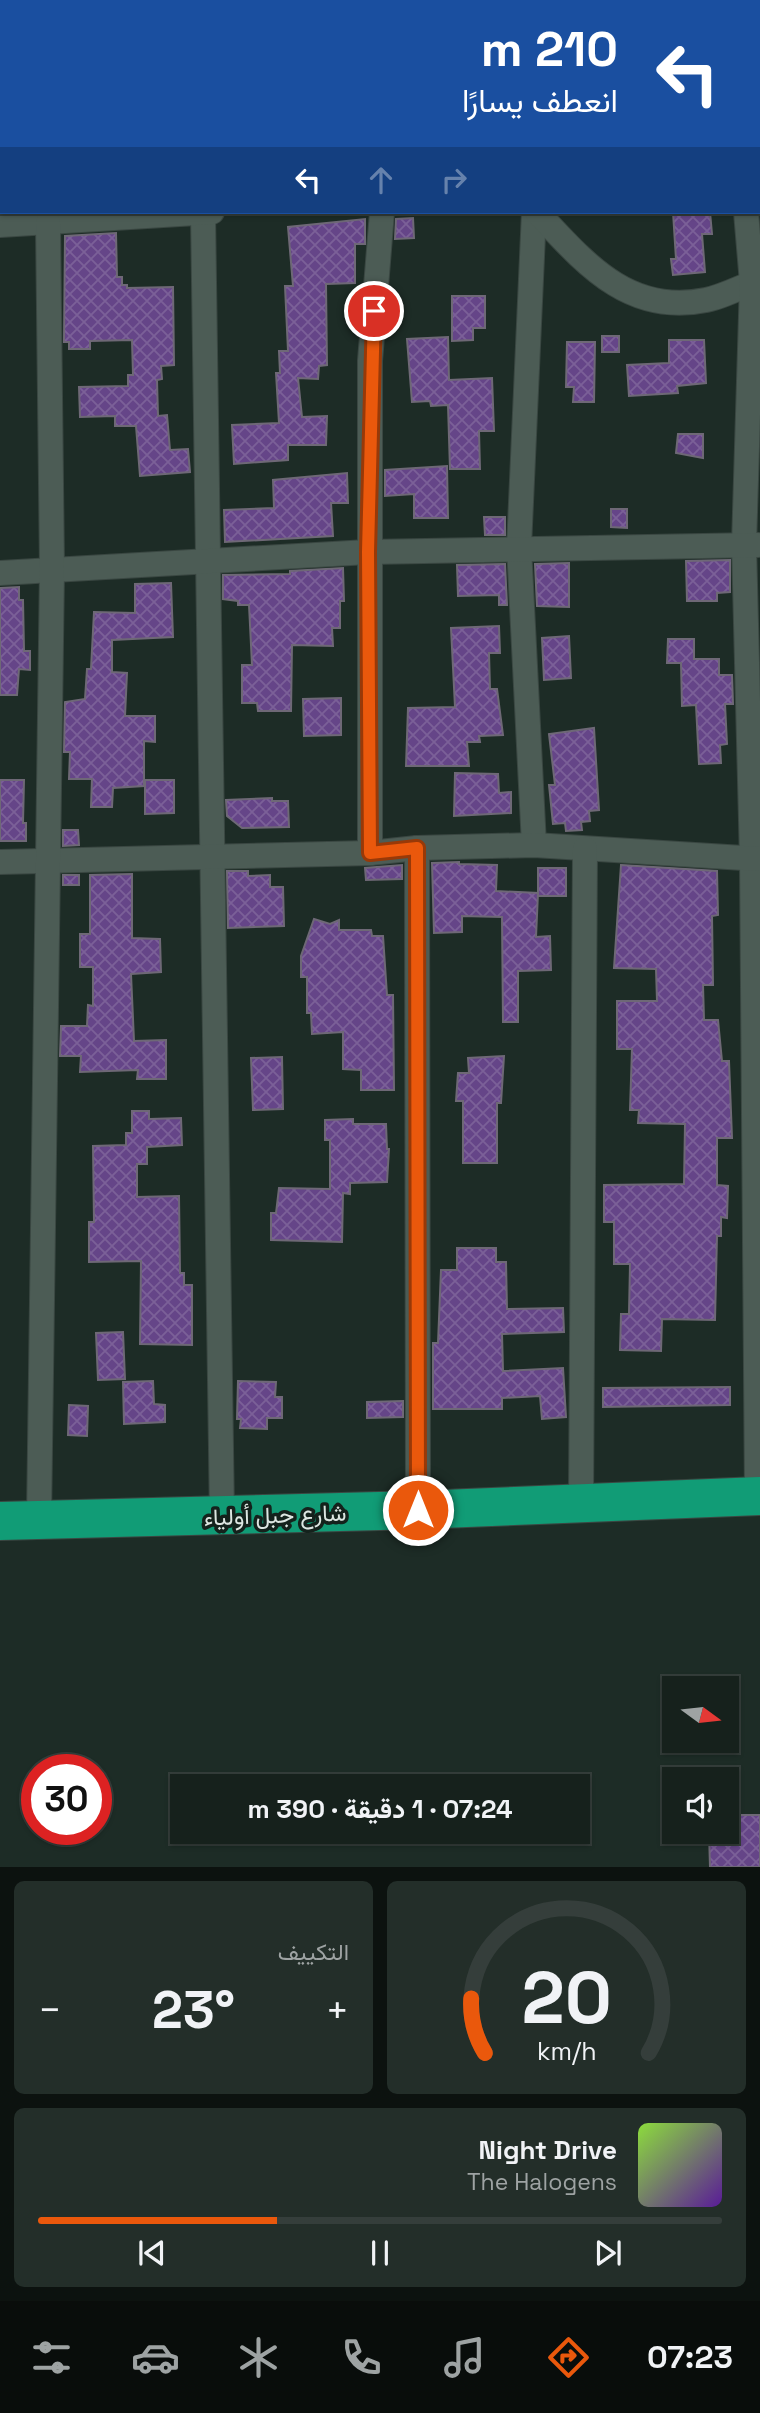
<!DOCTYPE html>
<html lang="ar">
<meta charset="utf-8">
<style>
:root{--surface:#16211c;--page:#232e29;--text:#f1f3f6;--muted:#9ea3a3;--line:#353e3b;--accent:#ea580c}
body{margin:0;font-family:"Space Grotesk",Vazirmatn,sans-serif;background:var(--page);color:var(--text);direction:rtl;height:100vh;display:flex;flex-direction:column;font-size:26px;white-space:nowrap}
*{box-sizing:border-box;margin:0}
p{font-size:23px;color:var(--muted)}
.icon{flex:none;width:38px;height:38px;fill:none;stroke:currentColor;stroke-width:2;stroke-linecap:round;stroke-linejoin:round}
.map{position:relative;height:1867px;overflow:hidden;direction:ltr}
.drawer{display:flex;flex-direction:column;gap:14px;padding:14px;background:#0c120f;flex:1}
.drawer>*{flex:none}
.guide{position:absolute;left:0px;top:0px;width:761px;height:214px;box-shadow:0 2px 5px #0004,0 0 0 2px var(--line);direction:rtl;background:#1a4fa0;color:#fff;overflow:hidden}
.needle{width:46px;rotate:105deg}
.buttons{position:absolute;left:662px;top:1676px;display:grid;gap:14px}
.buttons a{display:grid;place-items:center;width:77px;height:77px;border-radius:0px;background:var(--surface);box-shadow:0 2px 5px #0004,0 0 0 2px var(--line);font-size:35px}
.speed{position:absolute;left:21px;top:1754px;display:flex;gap:14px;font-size:35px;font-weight:700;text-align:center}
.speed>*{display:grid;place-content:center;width:91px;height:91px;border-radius:50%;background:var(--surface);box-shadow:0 2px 5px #0004,0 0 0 2px var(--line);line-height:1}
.speed .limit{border:10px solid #d22;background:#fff;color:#111}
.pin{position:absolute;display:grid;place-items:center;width:60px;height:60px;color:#fff;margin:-30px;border:4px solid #fff;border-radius:50%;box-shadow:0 2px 7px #0007}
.me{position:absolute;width:77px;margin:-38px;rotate:0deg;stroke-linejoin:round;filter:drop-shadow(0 0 5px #0008)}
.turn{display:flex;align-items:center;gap:24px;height:147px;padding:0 28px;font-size:32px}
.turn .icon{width:91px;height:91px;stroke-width:2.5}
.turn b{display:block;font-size:49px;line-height:60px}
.lanes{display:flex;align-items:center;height:66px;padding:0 28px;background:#0003;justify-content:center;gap:35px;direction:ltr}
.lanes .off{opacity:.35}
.big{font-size:52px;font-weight:700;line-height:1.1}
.drawer .card{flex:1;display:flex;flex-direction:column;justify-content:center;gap:10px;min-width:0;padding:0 24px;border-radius:10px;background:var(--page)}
.drawer .dial{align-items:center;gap:0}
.dial svg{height:182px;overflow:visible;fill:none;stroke:var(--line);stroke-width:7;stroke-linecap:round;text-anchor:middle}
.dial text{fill:var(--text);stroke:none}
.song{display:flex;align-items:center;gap:21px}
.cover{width:84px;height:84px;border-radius:10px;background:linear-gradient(135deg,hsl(90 70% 55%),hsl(270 70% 35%))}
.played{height:7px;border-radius:4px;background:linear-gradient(90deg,var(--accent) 35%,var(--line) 35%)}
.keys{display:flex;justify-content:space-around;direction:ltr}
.heat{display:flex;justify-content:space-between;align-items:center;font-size:38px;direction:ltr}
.drawer .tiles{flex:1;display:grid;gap:14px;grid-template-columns:1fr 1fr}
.card:last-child{grid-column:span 2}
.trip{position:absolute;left:170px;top:1774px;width:420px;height:70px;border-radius:0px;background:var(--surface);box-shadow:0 2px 5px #0004,0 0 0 2px var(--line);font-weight:700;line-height:70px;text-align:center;direction:rtl}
.tabs{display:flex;height:112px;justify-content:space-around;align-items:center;background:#090d0b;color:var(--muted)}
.tabs .icon{width:49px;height:49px}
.tabs .current{color:var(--accent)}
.tabs b{font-size:32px;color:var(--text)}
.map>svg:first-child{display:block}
.building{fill:url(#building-cross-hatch);stroke:#6e6876;stroke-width:2}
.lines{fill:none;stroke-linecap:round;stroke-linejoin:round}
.street-casing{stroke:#3a4742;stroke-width:26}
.highway-casing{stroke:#3a4742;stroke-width:40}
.street{stroke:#4c5c55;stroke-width:24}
.highway{stroke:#119c76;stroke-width:38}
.route-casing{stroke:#983908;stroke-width:18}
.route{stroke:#ea580c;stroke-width:12}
.labels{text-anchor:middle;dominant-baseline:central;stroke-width:7;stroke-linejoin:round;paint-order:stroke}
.street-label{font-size:23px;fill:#dde7e2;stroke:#14221c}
</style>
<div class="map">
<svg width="760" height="1867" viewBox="0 0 760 1867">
<defs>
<pattern id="building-cross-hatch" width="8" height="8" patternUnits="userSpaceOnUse" patternTransform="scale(1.75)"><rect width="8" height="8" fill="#654588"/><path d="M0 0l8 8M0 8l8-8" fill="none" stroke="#7b6098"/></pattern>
</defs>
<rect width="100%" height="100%" fill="#1d2c26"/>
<!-- building -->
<g class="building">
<polygon points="673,212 710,212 712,234 702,234 705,272 673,275 671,259 676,259"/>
<polygon points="413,218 414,238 395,239 396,219"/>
<polygon points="365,219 365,244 355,244 355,283 326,284 327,365 319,366 318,379 298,378 302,417 327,416 326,445 288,445 288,460 234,464 232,425 279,423 276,373 280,373 279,351 288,351 285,286 293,286 288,227"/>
<polygon points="116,233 117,277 122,277 122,285 127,285 127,288 173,287 174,365 161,366 162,379 157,380 158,416 167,415 170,450 188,449 190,472 140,476 136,426 115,426 115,416 80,417 79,387 128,386 128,375 133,375 132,340 90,341 90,349 69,349 69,342 64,342 65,236"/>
<polygon points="452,296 485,296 485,328 473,328 473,340 452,341"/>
<rect x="602" y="336" width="17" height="16"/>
<polygon points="448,337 449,380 492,378 494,431 479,431 480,469 450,469 448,405 431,406 430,401 412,402 407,339"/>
<polygon points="669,340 704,340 706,383 677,386 678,393 629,396 627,365 669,363"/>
<polygon points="567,342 595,342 594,402 573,402 574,387 566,387"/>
<polygon points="678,434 703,434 703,458 676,453"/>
<polygon points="447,466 448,518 414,518 414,494 385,496 385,470"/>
<polygon points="347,473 348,503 331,503 333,536 225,542 224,510 274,508 273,480"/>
<polygon points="611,509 627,509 627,528 611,527"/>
<polygon points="484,517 505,517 505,535 485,535"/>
<polygon points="730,560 730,592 717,593 717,601 687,601 686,561"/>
<polygon points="569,563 569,607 537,606 535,564"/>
<polygon points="505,564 507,605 499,605 499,595 458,596 457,565"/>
<polygon points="343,568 344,601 340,601 340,628 332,628 333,646 292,645 291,711 258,711 257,703 242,703 242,665 252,665 249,605 238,605 238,601 223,599 223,575 290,574 290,571"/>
<polygon points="171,583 173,637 112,640 112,672 127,673 125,716 155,716 155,742 144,741 144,786 113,788 112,807 91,807 92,779 69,779 70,752 64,752 65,702 85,699 87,669 91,669 94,612 135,613 135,584"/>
<polygon points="19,587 19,600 23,600 24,651 30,651 30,670 19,669 17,695 0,695 0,588"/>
<polygon points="499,626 500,653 489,653 490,689 497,689 503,735 479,736 480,742 467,742 469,766 406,766 408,708 455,707 451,628"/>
<polygon points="569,636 571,678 544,680 542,638"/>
<polygon points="668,639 694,639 694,659 719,659 719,675 732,675 733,704 725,704 727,744 720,745 721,763 699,764 696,705 682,706 681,663 667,663"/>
<polygon points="341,698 341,735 304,736 303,699"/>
<polygon points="594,728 599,810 589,811 590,821 581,822 582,830 566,831 565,823 553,824 549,785 555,785 549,734"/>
<polygon points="455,773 498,774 499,793 511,792 511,813 454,816"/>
<polygon points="0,780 24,780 23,823 26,823 26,841 0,841"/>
<polygon points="145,780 174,780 174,813 145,814"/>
<polygon points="272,798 272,801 288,801 289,827 242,828 227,816 226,800"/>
<polygon points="63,830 78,830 79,845 63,846"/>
<polygon points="459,862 459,864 497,865 496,891 538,893 536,937 550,936 551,970 518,971 518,1022 503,1022 502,917 462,916 462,932 434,933 432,863"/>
<polygon points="402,865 402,879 366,880 365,868"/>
<polygon points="621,865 717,871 718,915 712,916 713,985 703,985 704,1020 718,1020 722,1061 729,1061 732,1138 717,1138 717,1185 728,1186 727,1218 721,1217 721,1236 717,1236 715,1320 662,1319 661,1351 620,1350 621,1314 629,1314 630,1264 614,1264 614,1222 604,1222 604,1185 684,1184 685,1124 638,1123 639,1110 630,1110 632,1049 617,1049 617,1001 657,1001 656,969 614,968"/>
<rect x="538" y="868" width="28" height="28"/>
<polygon points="227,871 248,871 248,876 270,875 270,887 283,887 284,926 228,928"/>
<polygon points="132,874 132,938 160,939 161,972 131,974 134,1041 166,1040 166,1079 137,1079 138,1070 80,1072 81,1056 60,1056 61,1026 87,1026 88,1005 93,1006 93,967 80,967 80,934 90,934 90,875"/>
<rect x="63" y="875" width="16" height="10"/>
<polygon points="314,919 330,924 339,920 339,930 371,930 372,936 383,936 387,995 393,995 394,1090 361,1090 361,1070 343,1069 343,1032 312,1034 311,1013 307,1013 307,977 301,977 301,956"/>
<polygon points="504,1056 501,1103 497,1103 497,1163 463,1163 463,1101 456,1101 458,1073 469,1073 468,1058"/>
<polygon points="282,1057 283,1109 253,1110 251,1058"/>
<polygon points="132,1111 149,1111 149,1119 181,1118 182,1145 147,1147 147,1164 137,1164 137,1197 179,1196 180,1273 184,1273 184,1285 192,1285 192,1345 140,1344 141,1261 89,1262 89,1222 94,1222 93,1146 126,1145 126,1133 132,1133"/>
<polygon points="353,1119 353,1124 386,1124 387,1149 389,1149 387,1182 350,1183 350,1194 343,1193 342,1242 271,1240 271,1213 276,1213 279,1188 330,1189 330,1140 325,1140 325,1120"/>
<polygon points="457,1248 496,1248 496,1262 506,1262 507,1309 563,1308 564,1332 502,1334 503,1371 563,1368 566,1417 542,1419 540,1396 502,1398 502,1409 433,1409 433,1343 438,1343 441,1270 457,1270"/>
<polygon points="123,1332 125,1379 98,1380 96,1333"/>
<polygon points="153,1381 154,1404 165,1405 165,1422 124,1424 123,1382"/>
<polygon points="238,1381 276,1382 275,1397 282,1397 282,1418 267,1418 267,1429 240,1428 241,1419 237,1419"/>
<polygon points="730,1387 730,1405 603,1407 603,1388"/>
<polygon points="403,1401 403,1417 367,1418 367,1402"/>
<polygon points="69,1405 88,1406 87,1436 68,1435"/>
<polygon points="726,1815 760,1815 760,1867 710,1867 709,1832 726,1832"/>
</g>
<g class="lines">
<defs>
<g id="street">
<polyline points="728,0 735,2"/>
<polyline points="101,2 101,0"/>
<polyline points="248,2 248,0"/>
<polyline points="390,2 391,0"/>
<polyline points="538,2 538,0"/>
<polyline points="674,2 677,0"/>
<polyline points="534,212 519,547 534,845"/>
<path d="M537,212C584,262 628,316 706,300C721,297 737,289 752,283"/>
<polyline points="746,212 752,283 744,545 752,859 757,1496"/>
<polyline points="203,213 222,1517"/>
<polyline points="0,225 212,212"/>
<polyline points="0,573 368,552 758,545"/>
<polyline points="417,848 418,1510"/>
<polyline points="370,853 370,361 382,212"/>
<polyline points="0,862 370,853 417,848 534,845 760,859"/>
<polyline points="581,1505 585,849"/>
<polyline points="39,1520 52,569 48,223"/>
</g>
<polyline id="highway" points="0,1521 418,1510 760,1496"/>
</defs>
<!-- street casing -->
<use href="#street" class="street-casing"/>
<!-- highway casing -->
<use href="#highway" class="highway-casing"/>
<!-- street -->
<use href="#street" class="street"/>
<!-- highway -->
<use href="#highway" class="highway"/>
</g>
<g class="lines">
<defs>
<polyline id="route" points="374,311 368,552 370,853 417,848 418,1510"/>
</defs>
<!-- route casing -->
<use href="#route" class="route-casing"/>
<!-- route -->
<use href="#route" class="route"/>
</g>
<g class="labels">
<!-- street labels -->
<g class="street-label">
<text transform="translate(275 1515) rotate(-2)">شارع جبل أولياء</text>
</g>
</g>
</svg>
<div class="buttons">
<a><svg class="needle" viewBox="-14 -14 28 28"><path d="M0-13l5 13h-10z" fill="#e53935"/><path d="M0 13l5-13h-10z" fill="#9ea3a3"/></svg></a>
<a><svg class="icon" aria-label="sound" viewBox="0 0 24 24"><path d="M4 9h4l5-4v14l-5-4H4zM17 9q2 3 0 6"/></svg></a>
</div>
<div class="speed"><div class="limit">30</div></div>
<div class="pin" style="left:374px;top:311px;background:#d93025"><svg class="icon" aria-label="arrive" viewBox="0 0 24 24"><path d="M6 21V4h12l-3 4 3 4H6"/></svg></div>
<svg class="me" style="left:418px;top:1510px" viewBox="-20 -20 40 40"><circle r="17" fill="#ea580c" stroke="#fff" stroke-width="3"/><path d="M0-11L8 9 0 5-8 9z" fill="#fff"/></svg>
<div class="trip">07:24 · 1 دقيقة · 390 m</div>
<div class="guide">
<div class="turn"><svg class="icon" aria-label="left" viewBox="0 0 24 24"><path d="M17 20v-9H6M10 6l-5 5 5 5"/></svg><div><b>210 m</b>انعطف يسارًا</div></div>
<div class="lanes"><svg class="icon" aria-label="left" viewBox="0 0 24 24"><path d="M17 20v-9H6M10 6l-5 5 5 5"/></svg><svg class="icon off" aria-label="ahead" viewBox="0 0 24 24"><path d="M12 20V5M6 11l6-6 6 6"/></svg><svg class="icon off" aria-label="right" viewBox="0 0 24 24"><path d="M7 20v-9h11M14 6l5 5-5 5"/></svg></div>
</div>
</div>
<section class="drawer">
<div class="tiles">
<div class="card dial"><svg viewBox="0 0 100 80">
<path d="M14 69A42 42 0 1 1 86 69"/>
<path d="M14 69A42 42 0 0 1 8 45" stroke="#ea580c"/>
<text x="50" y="56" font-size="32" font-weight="700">20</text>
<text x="50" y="72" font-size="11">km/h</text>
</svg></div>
<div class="card"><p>التكييف</p>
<div class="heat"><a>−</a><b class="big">23°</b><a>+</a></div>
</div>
<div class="card">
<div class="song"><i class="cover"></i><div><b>Night Drive</b><p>The Halogens</p></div></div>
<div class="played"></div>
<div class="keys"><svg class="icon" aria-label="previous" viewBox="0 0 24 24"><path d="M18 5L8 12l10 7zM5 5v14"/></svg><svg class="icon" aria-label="pause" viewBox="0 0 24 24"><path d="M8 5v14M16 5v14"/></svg><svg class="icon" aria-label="next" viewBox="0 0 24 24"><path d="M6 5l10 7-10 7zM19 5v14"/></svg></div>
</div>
</div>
</section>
<nav class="tabs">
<b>07:23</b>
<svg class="icon current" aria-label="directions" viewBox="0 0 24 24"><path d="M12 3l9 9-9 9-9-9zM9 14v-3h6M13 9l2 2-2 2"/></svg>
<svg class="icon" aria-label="music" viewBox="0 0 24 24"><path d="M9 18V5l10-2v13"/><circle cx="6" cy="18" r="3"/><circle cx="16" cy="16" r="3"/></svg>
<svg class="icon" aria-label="phone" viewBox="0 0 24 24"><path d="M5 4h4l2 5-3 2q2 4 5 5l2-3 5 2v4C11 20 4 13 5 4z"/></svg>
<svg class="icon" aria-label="climate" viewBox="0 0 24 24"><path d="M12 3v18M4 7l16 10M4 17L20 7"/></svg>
<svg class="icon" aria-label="car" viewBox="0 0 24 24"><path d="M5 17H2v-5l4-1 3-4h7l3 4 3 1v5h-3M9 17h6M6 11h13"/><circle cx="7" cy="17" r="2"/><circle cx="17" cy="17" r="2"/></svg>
<svg class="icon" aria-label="filters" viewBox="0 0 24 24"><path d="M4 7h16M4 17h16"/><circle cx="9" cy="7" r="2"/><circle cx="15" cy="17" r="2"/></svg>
</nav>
